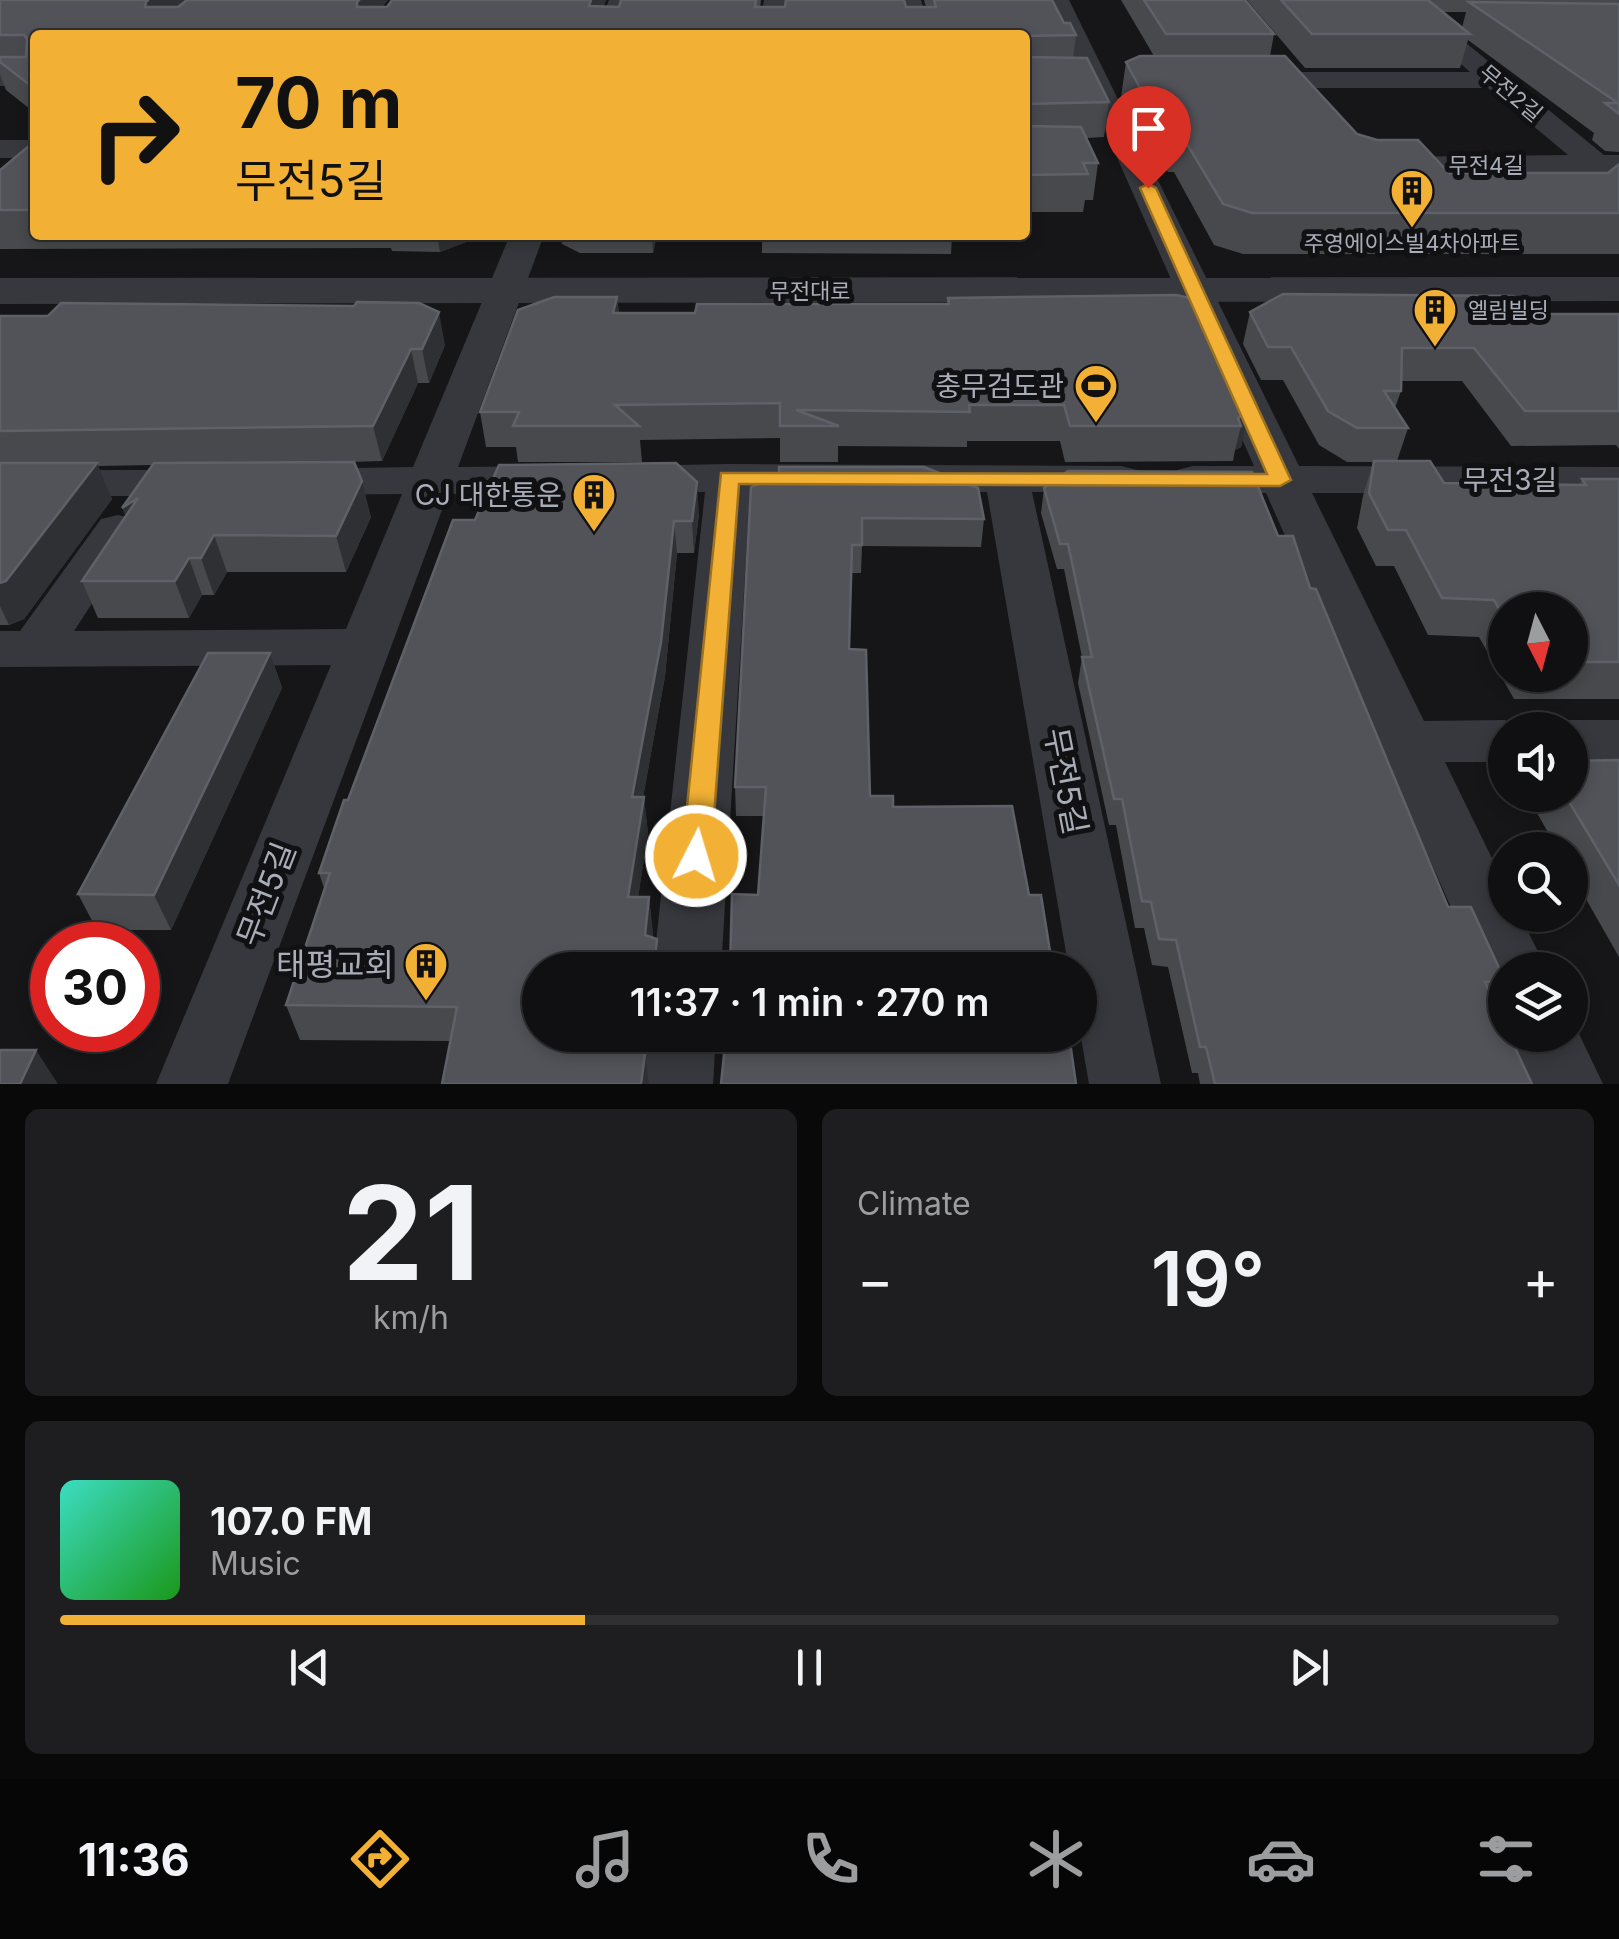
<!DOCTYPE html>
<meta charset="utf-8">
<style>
:root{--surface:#101012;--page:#1e1e20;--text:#f1f3f6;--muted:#9c9d9f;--line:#303032;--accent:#f2b134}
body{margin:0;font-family:Inter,"Noto Sans KR",sans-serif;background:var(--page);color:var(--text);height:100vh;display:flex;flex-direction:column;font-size:38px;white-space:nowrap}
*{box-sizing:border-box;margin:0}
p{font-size:32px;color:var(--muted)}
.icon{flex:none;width:55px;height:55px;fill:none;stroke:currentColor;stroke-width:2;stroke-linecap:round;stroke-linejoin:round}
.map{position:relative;height:1084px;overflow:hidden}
.sheet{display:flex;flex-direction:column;gap:25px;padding:25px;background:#09090a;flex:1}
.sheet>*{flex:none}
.banner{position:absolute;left:30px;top:30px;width:1000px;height:210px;border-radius:10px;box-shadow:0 5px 15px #0003,0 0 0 2px var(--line);background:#f2b134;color:#111;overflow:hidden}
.needle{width:65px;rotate:174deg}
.fabs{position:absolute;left:1488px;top:592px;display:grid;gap:20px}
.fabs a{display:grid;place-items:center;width:100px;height:100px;border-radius:50%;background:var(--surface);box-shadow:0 5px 15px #0003,0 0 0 2px var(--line);font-size:50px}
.speed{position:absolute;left:30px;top:922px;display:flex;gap:20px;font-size:50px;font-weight:700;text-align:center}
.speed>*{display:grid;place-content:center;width:130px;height:130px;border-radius:50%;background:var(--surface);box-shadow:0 5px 15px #0003,0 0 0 2px var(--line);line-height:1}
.speed .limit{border:15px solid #d22;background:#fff;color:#111}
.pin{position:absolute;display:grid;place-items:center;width:85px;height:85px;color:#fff;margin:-102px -42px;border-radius:50% 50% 50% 0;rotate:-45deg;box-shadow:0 0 10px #0007}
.pin .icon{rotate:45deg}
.me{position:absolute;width:110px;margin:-55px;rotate:5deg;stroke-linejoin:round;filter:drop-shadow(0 0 8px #0008)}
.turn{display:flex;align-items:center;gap:35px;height:210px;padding:0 40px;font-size:45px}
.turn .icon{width:130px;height:130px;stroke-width:2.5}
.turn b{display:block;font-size:70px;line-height:85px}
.big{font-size:75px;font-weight:600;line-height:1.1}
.sheet .tile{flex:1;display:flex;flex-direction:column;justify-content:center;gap:15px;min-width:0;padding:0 35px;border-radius:15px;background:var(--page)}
.sheet .dial{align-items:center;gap:0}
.dial b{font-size:130px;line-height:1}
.song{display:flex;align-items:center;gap:30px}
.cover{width:120px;height:120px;border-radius:15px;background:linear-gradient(135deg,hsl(170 70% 55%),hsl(120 70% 35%))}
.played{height:10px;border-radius:5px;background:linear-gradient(90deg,var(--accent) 35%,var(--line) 35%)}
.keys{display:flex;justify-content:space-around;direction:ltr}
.heat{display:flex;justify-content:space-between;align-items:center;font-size:55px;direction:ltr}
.sheet .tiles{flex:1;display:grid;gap:25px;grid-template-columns:1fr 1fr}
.tile:last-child{grid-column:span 2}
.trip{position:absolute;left:522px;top:952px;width:575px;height:100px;border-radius:50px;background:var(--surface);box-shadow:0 5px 15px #0003,0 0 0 2px var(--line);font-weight:600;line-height:100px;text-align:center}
.dock{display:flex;height:160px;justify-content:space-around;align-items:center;background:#060607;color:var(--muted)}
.dock .icon{width:70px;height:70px}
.dock .current{color:var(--accent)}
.dock b{font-size:45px;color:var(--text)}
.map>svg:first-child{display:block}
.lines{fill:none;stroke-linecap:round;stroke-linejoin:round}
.minor{fill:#37383d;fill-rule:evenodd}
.tertiary{fill:#37383d;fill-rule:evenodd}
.wall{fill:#47494d;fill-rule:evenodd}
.shaded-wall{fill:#2f3033}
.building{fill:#525359;stroke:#5f6168;stroke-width:2.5}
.route{fill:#f2b134;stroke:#9d7322;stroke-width:2.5}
.labels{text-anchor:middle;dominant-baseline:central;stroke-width:10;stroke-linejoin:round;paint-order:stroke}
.far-street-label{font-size:22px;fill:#a8adb8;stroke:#111113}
.far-poi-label{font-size:22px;fill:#a8adb8;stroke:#111113}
.poi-label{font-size:28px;fill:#a8adb8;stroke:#111113;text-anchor:end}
.street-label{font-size:28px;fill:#a8adb8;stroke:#111113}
.near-street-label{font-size:32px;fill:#a8adb8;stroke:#111113}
.near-poi-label{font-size:32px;fill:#a8adb8;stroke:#111113;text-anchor:end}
</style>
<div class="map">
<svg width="1619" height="1084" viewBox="0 0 1619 1084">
<rect width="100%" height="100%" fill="#161618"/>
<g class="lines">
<!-- minor -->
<g class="minor">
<polygon points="609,0 631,0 619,35 595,35"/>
<polygon points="764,0 786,0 783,35 759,35"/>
<polygon points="899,0 921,0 931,35 907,35"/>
<polygon points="1047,0 1069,0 1299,466 1619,467 1619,493 1312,493 1424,721 1505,720 1527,730 1505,730 1505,762 1445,762 1505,885 1505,915 1520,915 1547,970 1505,970 1505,996 1489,991 1479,970 1266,493 1193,492 1177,488 1171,479 1177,470 1193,466 1254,466"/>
<polygon points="1388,0 1413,0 1604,155 1619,155 1619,181 1608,183 1589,173 1378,175 1367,172 1363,166 1367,160 1378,157 1568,155 1488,88 1244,88 1231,80 1244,72 1470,72"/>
<polygon points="0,70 35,71 35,87 0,86"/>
<rect x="0" y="140" width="35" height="18"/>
<polygon points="510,235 544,235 458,467 556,466 572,470 578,479 572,488 556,492 448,494 228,1084 156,1084 331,665 0,667 0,631 20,631 101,519 118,515 135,519 141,529 74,631 346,629 402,494 298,495 282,491 276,482 282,473 298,469 413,467"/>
<polygon points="729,464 1121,466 1137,470 1143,479 1137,488 1121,492 1032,492 1161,1084 1089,1084 1080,1032 1080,970 1069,970 987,492 750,492 721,970 653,970 705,492 628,492 612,488 606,479 612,470 628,466"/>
<polygon points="0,470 201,470 217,473 223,483 217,493 201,496 0,496"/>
<polygon points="1570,720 1619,720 1619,762 1570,762 1570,730 1548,730"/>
<polygon points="1570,1015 1603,1084 1531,1084 1509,1035 1570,1035"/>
<polygon points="646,1035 716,1035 713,1084 641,1084"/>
</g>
<!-- tertiary -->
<polygon class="tertiary" points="1619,277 1619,301 0,304 0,278"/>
</g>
<!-- wall -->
<g class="wall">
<polygon points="0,0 383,7 387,7 392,0 606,0 603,7 619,7 621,0 761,0 760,7 926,7 924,0 1052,0 1064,23 1076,35 1073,58 1109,102 1104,137 1086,138 1098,163 1093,200 1085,200 1083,212 1025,212 1025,35 35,35 35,113 6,90 0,74"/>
<polygon points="1121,0 1245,0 1274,34 1270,56 1357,134 1449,173 1608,173 1619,164 1619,254 1243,254 1214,245 1174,172 1168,172 1149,140 1142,140 1121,97 1126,62 1154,56"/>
<path d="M1247,0H1619V152L1605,151L1592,140L1594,133L1468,40L1460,68H1305ZM1442,12H1466L1462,28Z"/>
<polygon points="35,141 35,235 475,235 474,239 440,252 392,251 391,248 0,249 0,170"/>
<polygon points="560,235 657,235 653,253 580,253 562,244"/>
<polygon points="762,235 952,235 951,254 762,253"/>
<polygon points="617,297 619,313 695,313 948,304 948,298 1249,412 1241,447 1235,450 1233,461 1065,462 1060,441 967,441 967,447 838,446 838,462 780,462 780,438 640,440 642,462 518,462 516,447 486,447 480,412"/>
<path d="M1250,312L1619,314V449L1616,445L1511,446L1462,381H1401V391L1395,408L1408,428L1397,461L1444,483L1580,484L1582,479H1619V699H1514L1479,637L1428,635L1394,566H1376L1357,528L1363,496L1373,462H1347L1319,445L1283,380H1261L1243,344ZM1505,610H1570V675H1505Z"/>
<polygon points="0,316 445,345 429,383 418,383 382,461 350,462 371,517 346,572 227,572 214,595 202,595 189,618 98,618 82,581 126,516 153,465 98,466 112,499 24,619 9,625 0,625"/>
<polygon points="779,476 984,519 981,547 862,546 861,573 851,573 758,895 764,816 736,816 735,787"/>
<polygon points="1044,488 1278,536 1310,588 1448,907 1505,983 1494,1002 1532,1084 1200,1084 1198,1073 1192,1073 1168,967 1152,965 1144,928 1135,928 1116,825 1109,825 1078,683 1082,657 1064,569 1057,569 1041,513"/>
<polygon points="699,514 694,553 677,553 665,676 643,797 648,832 638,897 649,897 653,938 657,939 661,970 540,970 642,1035 640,1053 450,1041 300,1040 286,1005 324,888 319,873 348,800 475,520"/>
<polygon points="270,653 282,688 171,930 97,930 78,894"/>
<polygon points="1619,760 1619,957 1570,871 1570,850 1558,850 1528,797 1528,795 1570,795"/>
</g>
<!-- shaded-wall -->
<g class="shaded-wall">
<polygon points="148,0 193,0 155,32 145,7 146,2"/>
<polygon points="359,0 388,0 363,33 357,2"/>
<polygon points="591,0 606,0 593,35 589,6"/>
<polygon points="437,235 475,235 474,239 440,252"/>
<polygon points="652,235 657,235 653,253"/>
<polygon points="617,297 620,330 613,313"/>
<polygon points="439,312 445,345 429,383 422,349"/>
<polygon points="411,349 418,383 382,461 373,426"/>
<polygon points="1249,412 1241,447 1235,450 1241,426 1238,418"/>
<polygon points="97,463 112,499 24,619 9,625 0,606 0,583"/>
<polygon points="362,481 371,517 346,572 336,536"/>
<polygon points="697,482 699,514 694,553 692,521"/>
<polygon points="138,498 137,544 122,508"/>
<polygon points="674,521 677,553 665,676 637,832 632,797"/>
<polygon points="214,535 227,572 214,595 201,558"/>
<polygon points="189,558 202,595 189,618 175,581"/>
<polygon points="270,653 282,688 171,930 154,895"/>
<polygon points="644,797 648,832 633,932 628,897"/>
<polygon points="649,897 653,932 649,970 645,935"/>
<polygon points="657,939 661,970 654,970"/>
<polygon points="634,1035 642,1035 637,1084 632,1050"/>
<polygon points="36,1050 58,1084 20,1084"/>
<polygon points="645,1054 649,1084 641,1084"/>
</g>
<!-- building -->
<g class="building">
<polygon points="0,0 148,0 146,2 145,7 178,7 187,0 359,0 357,2 357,7 387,7 392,0 591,0 589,6 619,7 621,0 756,0 755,7 785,7 786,0 904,0 906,7 936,7 934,0 1052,0 1064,23 1070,23 1076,35 1025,36 1026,57 1087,58 1109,102 1026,104 1026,126 1081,127 1098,163 1083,163 1088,174 1025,175 1025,35 35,35 35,89 0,62 0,57 26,57 27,39 24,35 0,35"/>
<polygon points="1144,0 1245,0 1274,34 1166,34"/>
<polygon points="1281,0 1428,0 1470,34 1312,34"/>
<polygon points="1469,2 1619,4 1619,114 1605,103 1618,103"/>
<polygon points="1140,56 1285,56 1357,134 1377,140 1418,140 1449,173 1608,173 1619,164 1619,213 1252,213 1223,204 1181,134 1175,134 1155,103 1148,103 1126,62"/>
<polygon points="35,141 35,210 0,210 0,170"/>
<polygon points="1283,294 1513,296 1530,314 1619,314 1619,411 1525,411 1474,348 1402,348 1401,391 1384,391 1408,428 1357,428 1328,411 1291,347 1268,347 1250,312"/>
<polygon points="1176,295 1195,299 1249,412 1238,418 1241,426 1070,426 1064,405 969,405 970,412 796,410 839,426 780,426 780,403 615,405 639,426 513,426 519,412 480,412 518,310 554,297 617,297 613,313 695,313 697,304 949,304 948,298"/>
<polygon points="357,302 419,303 439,312 422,349 411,349 373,426 0,431 0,316 48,316 61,303 354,306"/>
<polygon points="1374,461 1430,461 1444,483 1586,485 1582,479 1619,479 1619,662 1570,662 1570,610 1505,610 1505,619 1494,600 1442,598 1406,530 1388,530 1369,493"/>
<polygon points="354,462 362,481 336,536 214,535 201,558 189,558 175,581 82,581 138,498 122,508 154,463"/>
<polygon points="0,463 97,463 6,581 0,583"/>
<polygon points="676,463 697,482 692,521 674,521 661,642 632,797 644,797 628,897 649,897 645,935 657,939 654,970 540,970 540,1035 634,1035 632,1050 645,1054 641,1084 442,1084 457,1007 286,1005 330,873 319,873 344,800 348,800 453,520 475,520 499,465"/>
<polygon points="779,467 924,467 978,488 984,519 862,518 862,545 852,545 849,649 866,650 870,796 893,796 893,807 1012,806 1029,895 1041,895 1053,970 730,970 732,894 758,895 766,787 735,787 751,487 779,476"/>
<polygon points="1068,471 1252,472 1278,536 1293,536 1310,588 1316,589 1448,907 1471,907 1505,981 1485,982 1505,1026 1505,1035 1509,1035 1532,1084 1215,1084 1206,1047 1200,1047 1176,940 1159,939 1151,902 1142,901 1122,799 1114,799 1082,657 1092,657 1068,544 1060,544 1044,488"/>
<polygon points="208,653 270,653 154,895 78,894"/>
<polygon points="1619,760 1619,885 1565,795 1570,795 1570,761"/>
<polygon points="726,1035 1069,1035 1076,1084 721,1084"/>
<polygon points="0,1050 36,1050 20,1084 0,1084"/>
</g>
<!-- route -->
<polygon class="route" points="1148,184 1156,188 1291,480 1280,486 739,484 711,856 707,865 696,868 686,865 682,856 721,473 1267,474 1140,188"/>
<!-- icons -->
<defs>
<symbol id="building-pin" viewBox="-11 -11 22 30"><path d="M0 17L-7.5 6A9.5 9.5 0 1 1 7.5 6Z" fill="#f2b134" stroke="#111113"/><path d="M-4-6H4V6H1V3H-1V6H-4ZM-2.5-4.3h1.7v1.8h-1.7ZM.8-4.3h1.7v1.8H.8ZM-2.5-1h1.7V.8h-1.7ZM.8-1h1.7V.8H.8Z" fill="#111"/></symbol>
<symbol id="stadium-pin" viewBox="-11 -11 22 30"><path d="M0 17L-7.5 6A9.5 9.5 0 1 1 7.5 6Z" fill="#f2b134" stroke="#111113"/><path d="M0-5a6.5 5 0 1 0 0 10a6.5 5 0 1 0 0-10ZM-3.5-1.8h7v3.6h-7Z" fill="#111"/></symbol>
</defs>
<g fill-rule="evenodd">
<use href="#building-pin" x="1387" y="166" width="50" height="68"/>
<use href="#building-pin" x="1410" y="285" width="50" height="68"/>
<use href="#stadium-pin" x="1071" y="361" width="50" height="68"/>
<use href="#building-pin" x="569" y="470" width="50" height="68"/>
<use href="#building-pin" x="401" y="939" width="50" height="68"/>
</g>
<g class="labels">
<!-- far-street labels -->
<g class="far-street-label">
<text transform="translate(1511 93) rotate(40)">무전2길</text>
<text x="1486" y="165">무전4길</text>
<text x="810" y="291">무전대로</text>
</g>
<!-- far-poi labels -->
<g class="far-poi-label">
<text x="1412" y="243">주영에이스빌4차아파트</text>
<text x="1468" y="310" text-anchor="start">엘림빌딩</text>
</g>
<!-- poi labels -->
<g class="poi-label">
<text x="1064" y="386">충무검도관</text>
<text x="562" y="495">CJ 대한통운</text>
</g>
<!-- street labels -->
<g class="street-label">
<text x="1510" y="480">무전3길</text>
</g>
<!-- near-street labels -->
<g class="near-street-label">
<text transform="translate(1066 781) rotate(79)">무전5길</text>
<text transform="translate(266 894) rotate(-69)">무전5길</text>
</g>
<!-- near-poi labels -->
<g class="near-poi-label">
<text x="394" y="964">태평교회</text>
</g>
</g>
</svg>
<div class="fabs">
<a><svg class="needle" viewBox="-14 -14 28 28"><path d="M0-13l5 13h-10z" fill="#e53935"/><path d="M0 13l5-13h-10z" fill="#9c9d9f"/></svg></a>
<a><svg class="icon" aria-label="sound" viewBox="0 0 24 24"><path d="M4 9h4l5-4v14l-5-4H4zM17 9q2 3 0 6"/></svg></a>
<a><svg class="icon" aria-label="search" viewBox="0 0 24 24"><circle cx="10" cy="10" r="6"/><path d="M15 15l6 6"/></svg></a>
<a><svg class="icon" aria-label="layers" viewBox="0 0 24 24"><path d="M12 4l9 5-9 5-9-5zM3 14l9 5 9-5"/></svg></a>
</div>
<div class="speed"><div class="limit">30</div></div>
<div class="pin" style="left:1148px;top:188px;background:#d93025"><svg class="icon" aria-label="arrive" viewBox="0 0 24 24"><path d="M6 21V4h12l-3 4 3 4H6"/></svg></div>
<svg class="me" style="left:696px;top:856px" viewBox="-20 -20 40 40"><circle r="17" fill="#f2b134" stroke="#fff" stroke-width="3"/><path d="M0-11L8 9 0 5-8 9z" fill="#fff"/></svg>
<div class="trip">11:37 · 1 min · 270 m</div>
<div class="banner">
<div class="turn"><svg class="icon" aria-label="right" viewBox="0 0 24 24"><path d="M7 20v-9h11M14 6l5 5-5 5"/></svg><div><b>70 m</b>무전5길</div></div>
</div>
</div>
<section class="sheet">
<div class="tiles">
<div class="tile dial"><b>21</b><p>km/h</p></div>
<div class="tile"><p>Climate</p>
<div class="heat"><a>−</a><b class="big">19°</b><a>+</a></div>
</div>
<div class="tile">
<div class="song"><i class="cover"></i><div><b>107.0 FM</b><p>Music</p></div></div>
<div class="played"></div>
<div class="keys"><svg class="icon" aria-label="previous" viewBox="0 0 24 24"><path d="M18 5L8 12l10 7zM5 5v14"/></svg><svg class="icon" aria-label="pause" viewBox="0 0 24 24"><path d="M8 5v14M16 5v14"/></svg><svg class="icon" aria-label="next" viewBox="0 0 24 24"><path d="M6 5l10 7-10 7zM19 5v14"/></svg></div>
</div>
</div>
</section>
<nav class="dock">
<b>11:36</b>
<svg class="icon current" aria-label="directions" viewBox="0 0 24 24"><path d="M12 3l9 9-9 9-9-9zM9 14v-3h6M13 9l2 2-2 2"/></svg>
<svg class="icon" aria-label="music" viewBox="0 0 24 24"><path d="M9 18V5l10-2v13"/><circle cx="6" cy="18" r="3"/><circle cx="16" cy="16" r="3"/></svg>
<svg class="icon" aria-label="phone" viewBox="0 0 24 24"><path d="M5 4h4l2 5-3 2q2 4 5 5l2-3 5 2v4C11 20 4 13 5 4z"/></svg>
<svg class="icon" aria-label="climate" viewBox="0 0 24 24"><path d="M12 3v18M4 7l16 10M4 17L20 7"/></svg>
<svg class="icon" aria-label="car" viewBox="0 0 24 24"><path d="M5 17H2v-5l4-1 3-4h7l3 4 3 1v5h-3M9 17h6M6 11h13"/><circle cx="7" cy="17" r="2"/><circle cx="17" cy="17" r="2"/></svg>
<svg class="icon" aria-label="filters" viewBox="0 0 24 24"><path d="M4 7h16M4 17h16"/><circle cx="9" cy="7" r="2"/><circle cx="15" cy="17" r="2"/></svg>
</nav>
